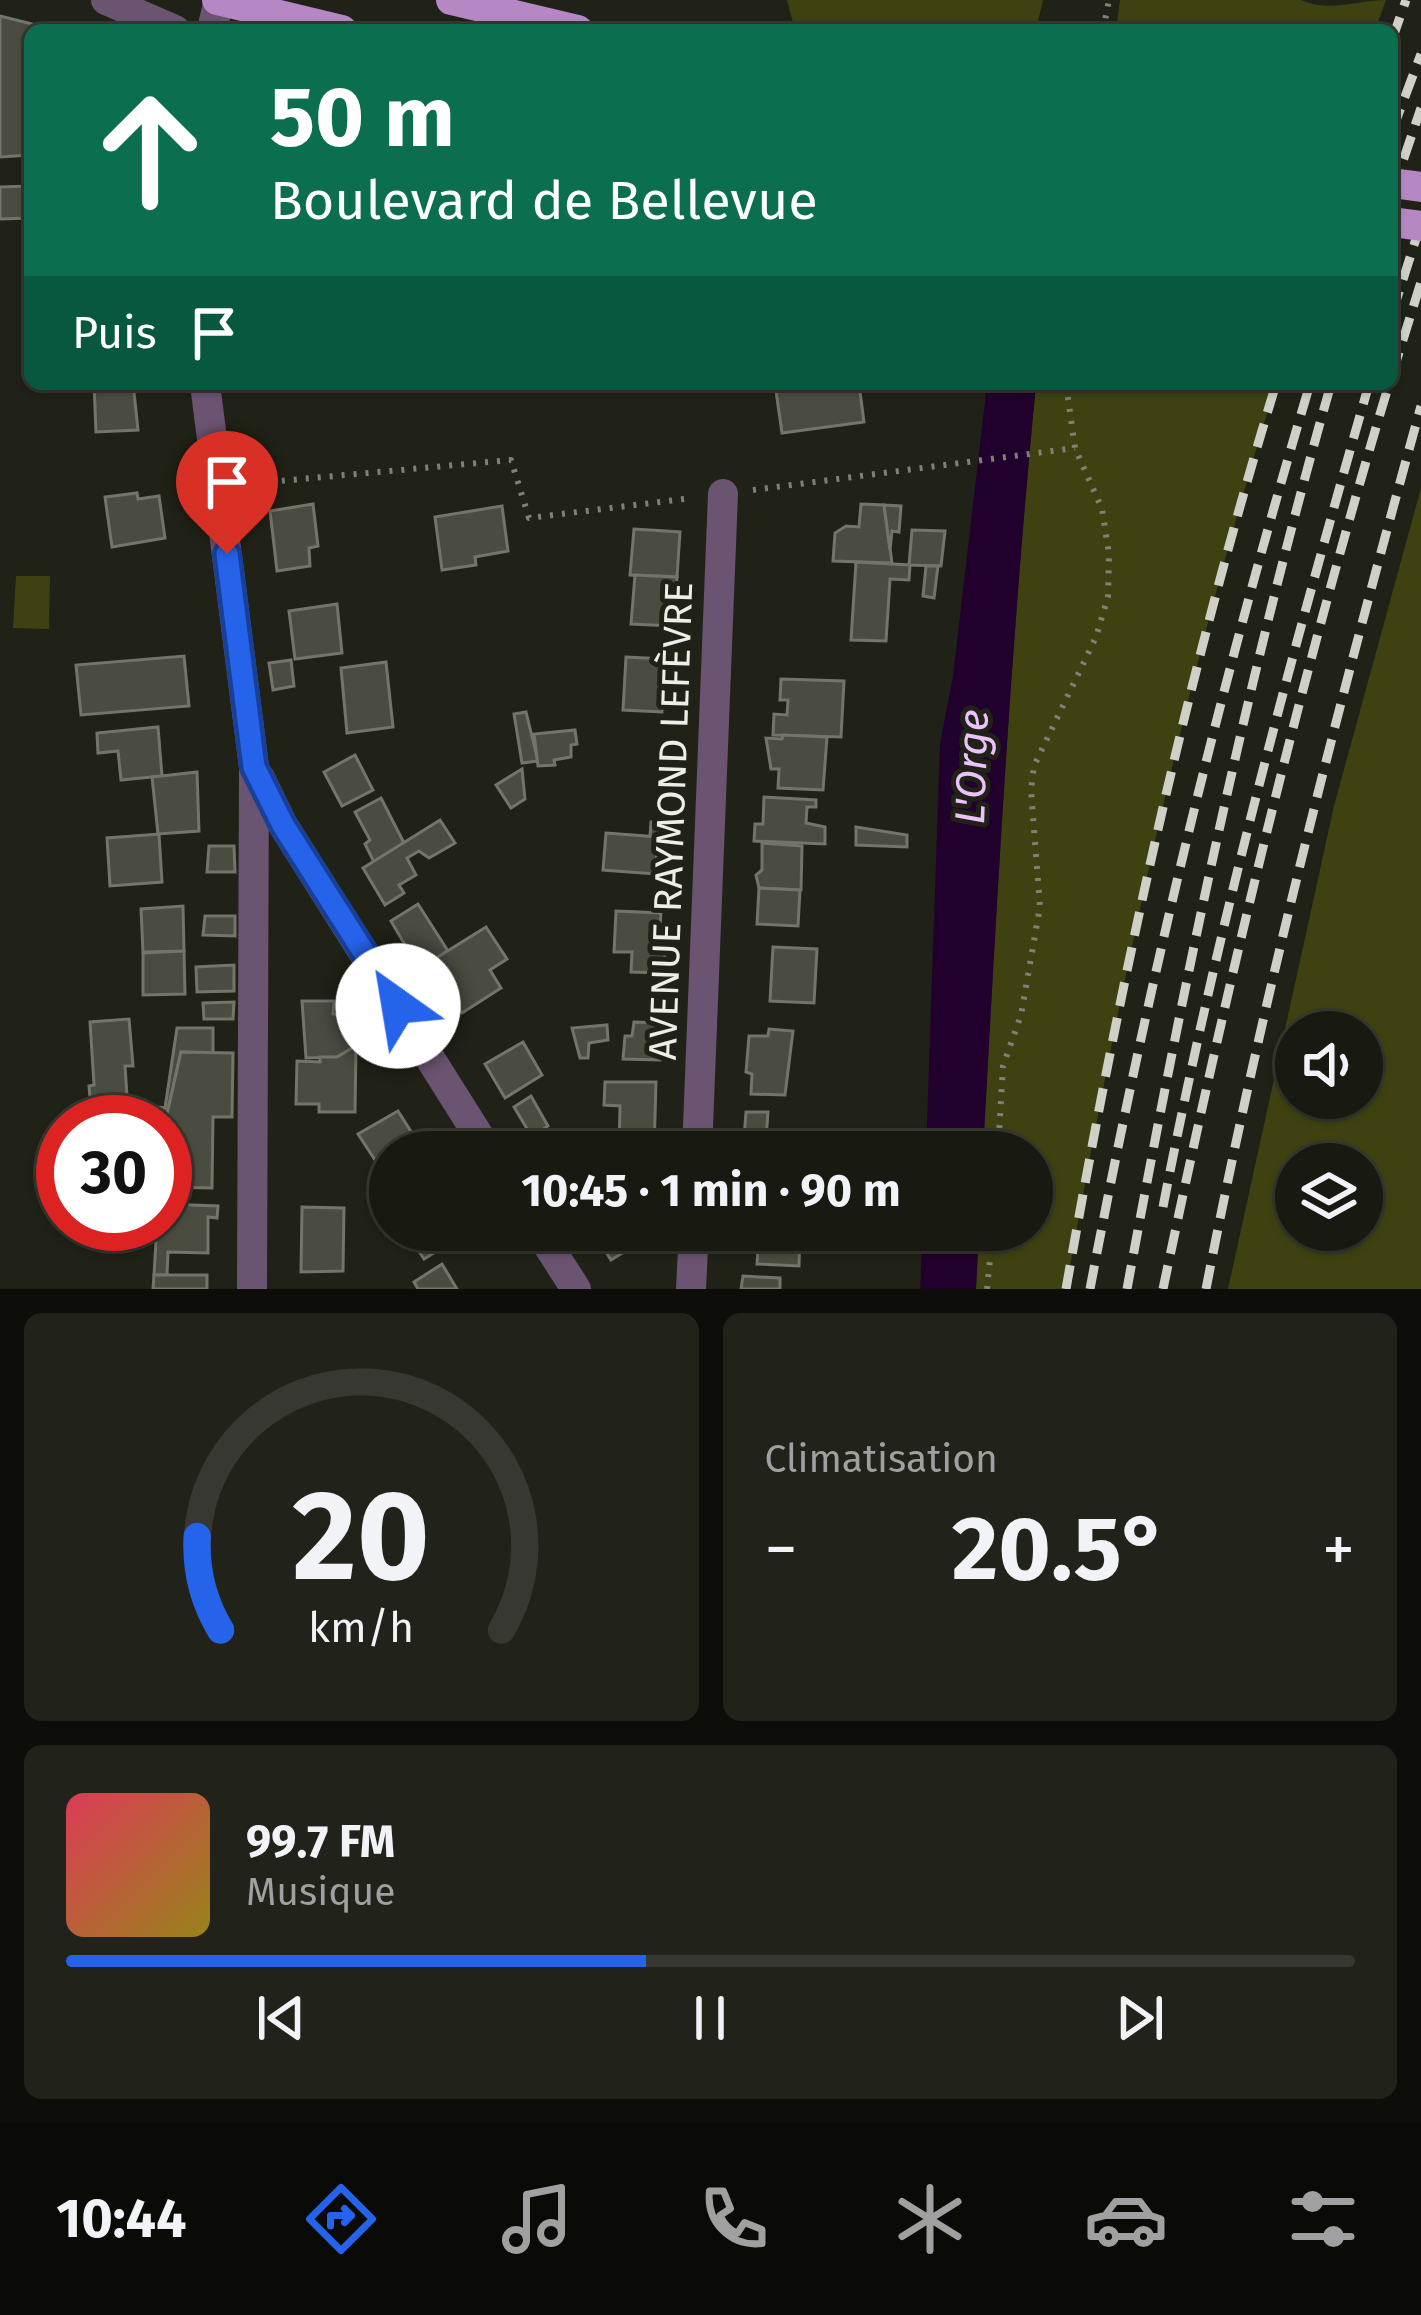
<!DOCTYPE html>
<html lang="fr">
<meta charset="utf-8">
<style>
:root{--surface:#181911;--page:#21221a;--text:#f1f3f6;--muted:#9fa09f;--line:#363831;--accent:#2563eb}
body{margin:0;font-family:"Fira Sans",sans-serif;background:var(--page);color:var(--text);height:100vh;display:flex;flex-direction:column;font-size:45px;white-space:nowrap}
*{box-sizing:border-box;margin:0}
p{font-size:39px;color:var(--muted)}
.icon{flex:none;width:66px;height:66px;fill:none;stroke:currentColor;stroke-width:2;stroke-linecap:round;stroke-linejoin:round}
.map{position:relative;height:1289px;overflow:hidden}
.side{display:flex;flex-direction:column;gap:24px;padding:24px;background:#0d0e09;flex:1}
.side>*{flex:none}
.top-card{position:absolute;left:24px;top:24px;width:1374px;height:366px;border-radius:18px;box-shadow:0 3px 9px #0004,0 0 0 3px var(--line);background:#0b6e4f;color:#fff;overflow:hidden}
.fabs{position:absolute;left:1275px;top:1011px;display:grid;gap:24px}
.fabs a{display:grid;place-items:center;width:108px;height:108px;border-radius:50%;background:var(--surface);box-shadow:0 3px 9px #0004,0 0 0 3px var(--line);font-size:60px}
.speed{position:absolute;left:36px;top:1095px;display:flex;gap:24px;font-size:60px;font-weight:700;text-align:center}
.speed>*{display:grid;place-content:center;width:156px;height:156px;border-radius:50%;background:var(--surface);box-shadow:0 3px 9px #0004,0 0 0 3px var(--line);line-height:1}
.speed .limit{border:18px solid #d22;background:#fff;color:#111}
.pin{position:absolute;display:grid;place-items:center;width:102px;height:102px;color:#fff;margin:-123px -51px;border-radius:50% 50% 50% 0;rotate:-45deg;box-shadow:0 0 12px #0007}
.pin .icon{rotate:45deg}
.me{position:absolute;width:132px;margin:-66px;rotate:328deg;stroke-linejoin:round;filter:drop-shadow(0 0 9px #0008)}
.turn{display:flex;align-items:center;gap:42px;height:252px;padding:0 48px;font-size:54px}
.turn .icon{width:156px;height:156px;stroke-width:2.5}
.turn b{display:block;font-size:84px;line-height:102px}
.then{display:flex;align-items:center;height:114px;padding:0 48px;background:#0003;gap:24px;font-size:45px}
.big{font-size:90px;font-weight:700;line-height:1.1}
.side .widget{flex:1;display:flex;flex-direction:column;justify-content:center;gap:18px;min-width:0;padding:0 42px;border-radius:18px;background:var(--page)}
.side .dial{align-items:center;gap:0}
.dial svg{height:312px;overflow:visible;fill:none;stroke:var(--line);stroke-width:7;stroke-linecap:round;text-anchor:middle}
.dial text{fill:var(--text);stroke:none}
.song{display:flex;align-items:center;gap:36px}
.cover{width:144px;height:144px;border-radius:18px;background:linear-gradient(135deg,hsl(350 70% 55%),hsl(50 70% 35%))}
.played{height:12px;border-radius:6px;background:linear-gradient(90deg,var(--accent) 45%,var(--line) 45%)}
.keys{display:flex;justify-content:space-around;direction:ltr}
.heat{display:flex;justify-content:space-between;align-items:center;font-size:66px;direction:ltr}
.side .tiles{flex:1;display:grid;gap:24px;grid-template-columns:1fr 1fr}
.widget:last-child{grid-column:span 2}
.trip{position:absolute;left:369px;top:1131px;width:684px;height:120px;border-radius:60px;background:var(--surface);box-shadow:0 3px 9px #0004,0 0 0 3px var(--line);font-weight:700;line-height:120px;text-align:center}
.tabs{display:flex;height:192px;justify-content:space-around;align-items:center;background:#0a0a07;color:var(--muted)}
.tabs .icon{width:84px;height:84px}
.tabs .selected{color:var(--accent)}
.tabs b{font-size:54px;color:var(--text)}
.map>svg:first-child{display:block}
.green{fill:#3f4210;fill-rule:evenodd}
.water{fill:#22002d}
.building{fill:#4a4c40;stroke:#737568;stroke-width:3}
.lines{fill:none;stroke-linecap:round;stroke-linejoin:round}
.path{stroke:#7f8078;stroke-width:6;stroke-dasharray:3 9;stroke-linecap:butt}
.minor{stroke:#6b5472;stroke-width:30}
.major{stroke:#b687c5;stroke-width:30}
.rail{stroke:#cfd0c8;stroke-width:9;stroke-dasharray:24 12;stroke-linecap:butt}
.major-bridge{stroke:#b687c5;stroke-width:30}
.route-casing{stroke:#184099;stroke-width:30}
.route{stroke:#2563eb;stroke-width:21}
.labels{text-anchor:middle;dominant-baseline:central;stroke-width:10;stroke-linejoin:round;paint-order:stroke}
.street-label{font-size:39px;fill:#edeee7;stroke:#202117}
.water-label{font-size:42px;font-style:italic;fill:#edc1fb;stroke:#202117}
</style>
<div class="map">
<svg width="1421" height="1289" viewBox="0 0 1421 1289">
<rect width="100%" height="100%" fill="#202117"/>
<!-- green -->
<g class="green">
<polygon points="787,0 1043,0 1036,30 795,30"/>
<path d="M1120,0H1301C1330,13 1356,0 1386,0L1375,30H1116Z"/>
<path d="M1036,384H1276C1184,681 1120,983 1066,1289H976L979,1230H1032V1152H983C997,896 1011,640 1036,384Z"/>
<path d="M1421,488V1289H1228L1334,806ZM1296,1032H1362V1098H1296ZM1296,1164H1362V1230H1296Z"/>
<polygon points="16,576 50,576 49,629 13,628"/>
</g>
<!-- water -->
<g class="water">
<path d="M987,384H1036C1011,640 997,896 983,1152H926L940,744L953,676Z"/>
<polygon points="923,1230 979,1230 976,1289 920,1289"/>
</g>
<!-- building -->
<g class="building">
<polygon points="0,16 56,30 30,30 30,155 0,157"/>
<polygon points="30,186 30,218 0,219 0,187"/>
<polygon points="94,384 143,384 143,391 134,392 138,430 96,432"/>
<polygon points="775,384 859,384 864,422 782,433"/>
<polygon points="137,493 138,499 159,496 165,538 112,547 105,497"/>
<polygon points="313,504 318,546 309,548 310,566 277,571 270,511"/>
<polygon points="861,504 884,505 892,563 833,561 835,533 846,526 859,527"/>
<polygon points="884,505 901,506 899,532 892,531 890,550"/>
<polygon points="502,506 508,551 475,557 476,565 442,570 435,517"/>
<polygon points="634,529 680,532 677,577 630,575"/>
<polygon points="912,530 945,531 941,566 909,565"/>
<polygon points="856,562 910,565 909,580 890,579 886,641 851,640"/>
<polygon points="926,566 938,566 934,598 923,596"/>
<polygon points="635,575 677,577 673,626 631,624"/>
<polygon points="337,604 342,653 295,659 289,611"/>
<polygon points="184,656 189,706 81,715 76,665"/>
<polygon points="626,657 665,659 662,712 623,710"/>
<polygon points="291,660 294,686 273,690 269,663"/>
<polygon points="386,662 393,727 347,733 341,668"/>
<polygon points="781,679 844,681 841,737 773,735 774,714 787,715 788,700 780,700"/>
<polygon points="526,712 538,761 522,763 514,714"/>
<polygon points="158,727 162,776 121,780 118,751 98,753 97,733"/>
<polygon points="575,730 577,744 571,745 571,757 554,760 555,765 538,766 534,734"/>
<polygon points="783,735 827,737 823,790 778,788 779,769 771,769 766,738 782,739"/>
<polygon points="355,755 373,790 342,806 324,772"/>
<polygon points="522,769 525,799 511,808 496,785"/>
<polygon points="197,772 199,831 158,834 152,777"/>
<polygon points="764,797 816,800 816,807 807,807 806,823 825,827 825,844 754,841 755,824 763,824"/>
<polygon points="381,798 404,843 374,862 365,844 370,840 355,812"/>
<polygon points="440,820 455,843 429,858 419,851 407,858 416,875 399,885 404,893 385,905 363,868"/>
<polygon points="651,822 678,823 678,838 650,836"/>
<polygon points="856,827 907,835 907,847 856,845"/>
<polygon points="606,833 658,837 655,874 603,870"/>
<polygon points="159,834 162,882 110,886 107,838"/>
<polygon points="762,843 802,846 801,890 759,888 756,875 762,870"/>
<polygon points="209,846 234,846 235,872 207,872"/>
<polygon points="759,888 800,890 798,926 757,924"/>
<polygon points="418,904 448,951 419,969 391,921"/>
<polygon points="183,906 184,951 143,952 141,909"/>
<polygon points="616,911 661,913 658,951 665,951 664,973 631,972 632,952 614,952"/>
<polygon points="205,916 235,916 235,936 203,935"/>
<polygon points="486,927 507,959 490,970 501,988 462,1013 450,995 445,998 425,965"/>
<polygon points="773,947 817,949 814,1003 770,1001"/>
<polygon points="184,951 185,994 143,995 143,953"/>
<polygon points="234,965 234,991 197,992 196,967"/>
<polygon points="302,1001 334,1001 333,1014 342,1014 343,1020 351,1014 365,1040 337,1057 306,1058"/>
<polygon points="234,1002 233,1019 204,1019 203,1003"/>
<polygon points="129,1019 133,1066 125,1066 127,1096 117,1109 91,1110 89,1086 94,1085 90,1022"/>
<polygon points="634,1022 663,1023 660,1060 623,1059 625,1036 632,1036"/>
<polygon points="607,1025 608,1040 589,1043 588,1058 580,1058 572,1028"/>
<polygon points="177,1028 213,1028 213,1053 181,1052 165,1123 157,1122 157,1107 165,1108"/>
<polygon points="769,1029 793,1031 785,1095 751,1094 752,1074 746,1072 749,1036 768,1036"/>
<polygon points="523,1042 542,1075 505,1098 485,1064"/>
<polygon points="356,1046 355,1112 319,1112 319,1104 296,1104 297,1061 320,1062 320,1057 337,1057"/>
<polygon points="181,1052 233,1053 232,1117 213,1117 212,1188 165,1187 165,1123"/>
<polygon points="605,1082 656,1082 654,1152 619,1152 620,1106 604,1105"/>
<polygon points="531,1096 548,1126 532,1137 514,1107"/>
<polygon points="398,1111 424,1152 390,1152 390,1183 358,1134"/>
<polygon points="746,1112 768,1112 765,1152 743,1152"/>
<polygon points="165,1204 218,1206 217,1218 208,1217 208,1253 168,1252 167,1275 154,1275 157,1224 165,1224"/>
<polygon points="302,1207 344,1208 343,1271 301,1272"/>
<polygon points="405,1230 455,1230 460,1237 424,1259"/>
<polygon points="592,1230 642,1230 647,1238 611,1260"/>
<polygon points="759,1232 800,1234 799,1266 757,1264"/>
<polygon points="442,1264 457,1289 418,1289 414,1282"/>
<polygon points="154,1275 207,1275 207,1289 153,1289"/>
<polygon points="743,1276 780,1278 780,1289 741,1289"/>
</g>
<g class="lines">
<!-- path -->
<g class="path">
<polyline points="1103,30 1109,0"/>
<polyline points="246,484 511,460 529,518 692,498"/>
<polyline points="753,490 1075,448"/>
<polyline points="998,1152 1003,1066 1021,1015 1040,907 1031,790 1034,766 1096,637 1108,597 1109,554 1102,509 1075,448 1066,384"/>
<polyline points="987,1289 993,1230"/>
</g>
<!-- minor -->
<g class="minor">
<polyline points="106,0 175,30"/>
<polyline points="212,30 219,0"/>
<polyline points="205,384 254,767 252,1289"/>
<polyline points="260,778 283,825 489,1152"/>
<polyline points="697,1152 723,494"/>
<polyline points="538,1230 576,1289"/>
<polyline points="691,1289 694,1230"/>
</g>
<!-- major -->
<g class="major">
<polyline points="217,0 342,30"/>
<polyline points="451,0 578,30"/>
</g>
<!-- rail -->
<g class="rail">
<polyline points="1392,40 1406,0"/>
<polyline points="1392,131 1421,54"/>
<polyline points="1392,193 1421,108"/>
<polyline points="1392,314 1421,223"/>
<polyline points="1392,375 1421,282"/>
<path d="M1163,1207C1217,928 1291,657 1369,384"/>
<path d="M1066,1289C1120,982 1185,682 1276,384"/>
<path d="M1090,1289C1148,983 1221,682 1310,384"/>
<path d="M1127,1289C1183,985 1246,682 1331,384"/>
<path d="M1163,1289C1227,984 1299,683 1389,384"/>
<path d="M1206,1289C1264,991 1340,699 1421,406"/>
</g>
<!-- major-bridge -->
<g class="major-bridge">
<polyline points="1392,183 1421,187"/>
<polyline points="1392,222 1421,226"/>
</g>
</g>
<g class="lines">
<defs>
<polyline id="route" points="227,554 254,767 283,825 398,1006"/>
</defs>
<!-- route casing -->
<use href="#route" class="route-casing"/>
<!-- route -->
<use href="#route" class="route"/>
</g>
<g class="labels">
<!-- street labels -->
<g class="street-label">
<text transform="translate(671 821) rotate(-88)">AVENUE RAYMOND LEFÈVRE</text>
</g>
<!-- water labels -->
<g class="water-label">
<text transform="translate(972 767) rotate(-88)">L'Orge</text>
</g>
</g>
</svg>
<div class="fabs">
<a><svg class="icon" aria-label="sound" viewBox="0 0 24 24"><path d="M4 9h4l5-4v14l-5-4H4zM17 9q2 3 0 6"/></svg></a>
<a><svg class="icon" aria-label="layers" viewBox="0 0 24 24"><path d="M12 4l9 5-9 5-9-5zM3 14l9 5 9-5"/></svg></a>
</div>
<div class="speed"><div class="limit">30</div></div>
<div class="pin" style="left:227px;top:554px;background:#d93025"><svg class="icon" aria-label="arrive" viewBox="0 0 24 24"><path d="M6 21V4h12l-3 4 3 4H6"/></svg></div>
<svg class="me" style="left:398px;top:1006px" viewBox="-20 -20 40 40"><circle r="19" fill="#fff"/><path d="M0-13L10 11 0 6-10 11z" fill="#2563eb"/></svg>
<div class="trip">10:45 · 1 min · 90 m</div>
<div class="top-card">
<div class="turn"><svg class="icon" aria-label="ahead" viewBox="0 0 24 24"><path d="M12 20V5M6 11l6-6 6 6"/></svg><div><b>50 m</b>Boulevard de Bellevue</div></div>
<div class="then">Puis<svg class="icon" aria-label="arrive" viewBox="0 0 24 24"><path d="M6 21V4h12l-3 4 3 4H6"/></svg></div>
</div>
</div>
<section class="side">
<div class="tiles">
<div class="widget dial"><svg viewBox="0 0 100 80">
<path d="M14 69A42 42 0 1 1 86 69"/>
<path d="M14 69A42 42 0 0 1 8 45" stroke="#2563eb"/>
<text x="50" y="56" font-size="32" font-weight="700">20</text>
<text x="50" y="72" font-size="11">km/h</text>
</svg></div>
<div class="widget"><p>Climatisation</p>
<div class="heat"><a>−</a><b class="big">20.5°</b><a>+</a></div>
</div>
<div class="widget">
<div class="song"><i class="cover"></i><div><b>99.7 FM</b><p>Musique</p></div></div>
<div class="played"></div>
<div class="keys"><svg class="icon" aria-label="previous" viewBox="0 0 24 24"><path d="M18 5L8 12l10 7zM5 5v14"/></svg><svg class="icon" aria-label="pause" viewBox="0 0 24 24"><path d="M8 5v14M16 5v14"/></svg><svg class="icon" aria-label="next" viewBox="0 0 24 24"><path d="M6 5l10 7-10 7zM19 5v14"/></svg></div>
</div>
</div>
</section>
<nav class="tabs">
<b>10:44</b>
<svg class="icon selected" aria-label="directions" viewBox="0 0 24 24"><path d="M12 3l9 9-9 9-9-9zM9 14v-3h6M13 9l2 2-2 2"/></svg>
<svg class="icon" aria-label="music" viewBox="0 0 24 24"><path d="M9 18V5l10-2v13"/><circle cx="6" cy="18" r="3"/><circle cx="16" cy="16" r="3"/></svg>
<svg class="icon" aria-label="phone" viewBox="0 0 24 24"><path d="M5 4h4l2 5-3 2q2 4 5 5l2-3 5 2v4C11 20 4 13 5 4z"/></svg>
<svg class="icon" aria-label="climate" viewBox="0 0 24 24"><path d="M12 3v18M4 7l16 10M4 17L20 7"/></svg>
<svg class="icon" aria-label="car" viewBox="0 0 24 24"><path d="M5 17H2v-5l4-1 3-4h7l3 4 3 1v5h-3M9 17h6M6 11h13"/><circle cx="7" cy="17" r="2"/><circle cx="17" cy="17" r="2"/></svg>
<svg class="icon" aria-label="filters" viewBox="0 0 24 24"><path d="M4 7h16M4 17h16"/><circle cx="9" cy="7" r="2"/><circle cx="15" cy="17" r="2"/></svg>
</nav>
